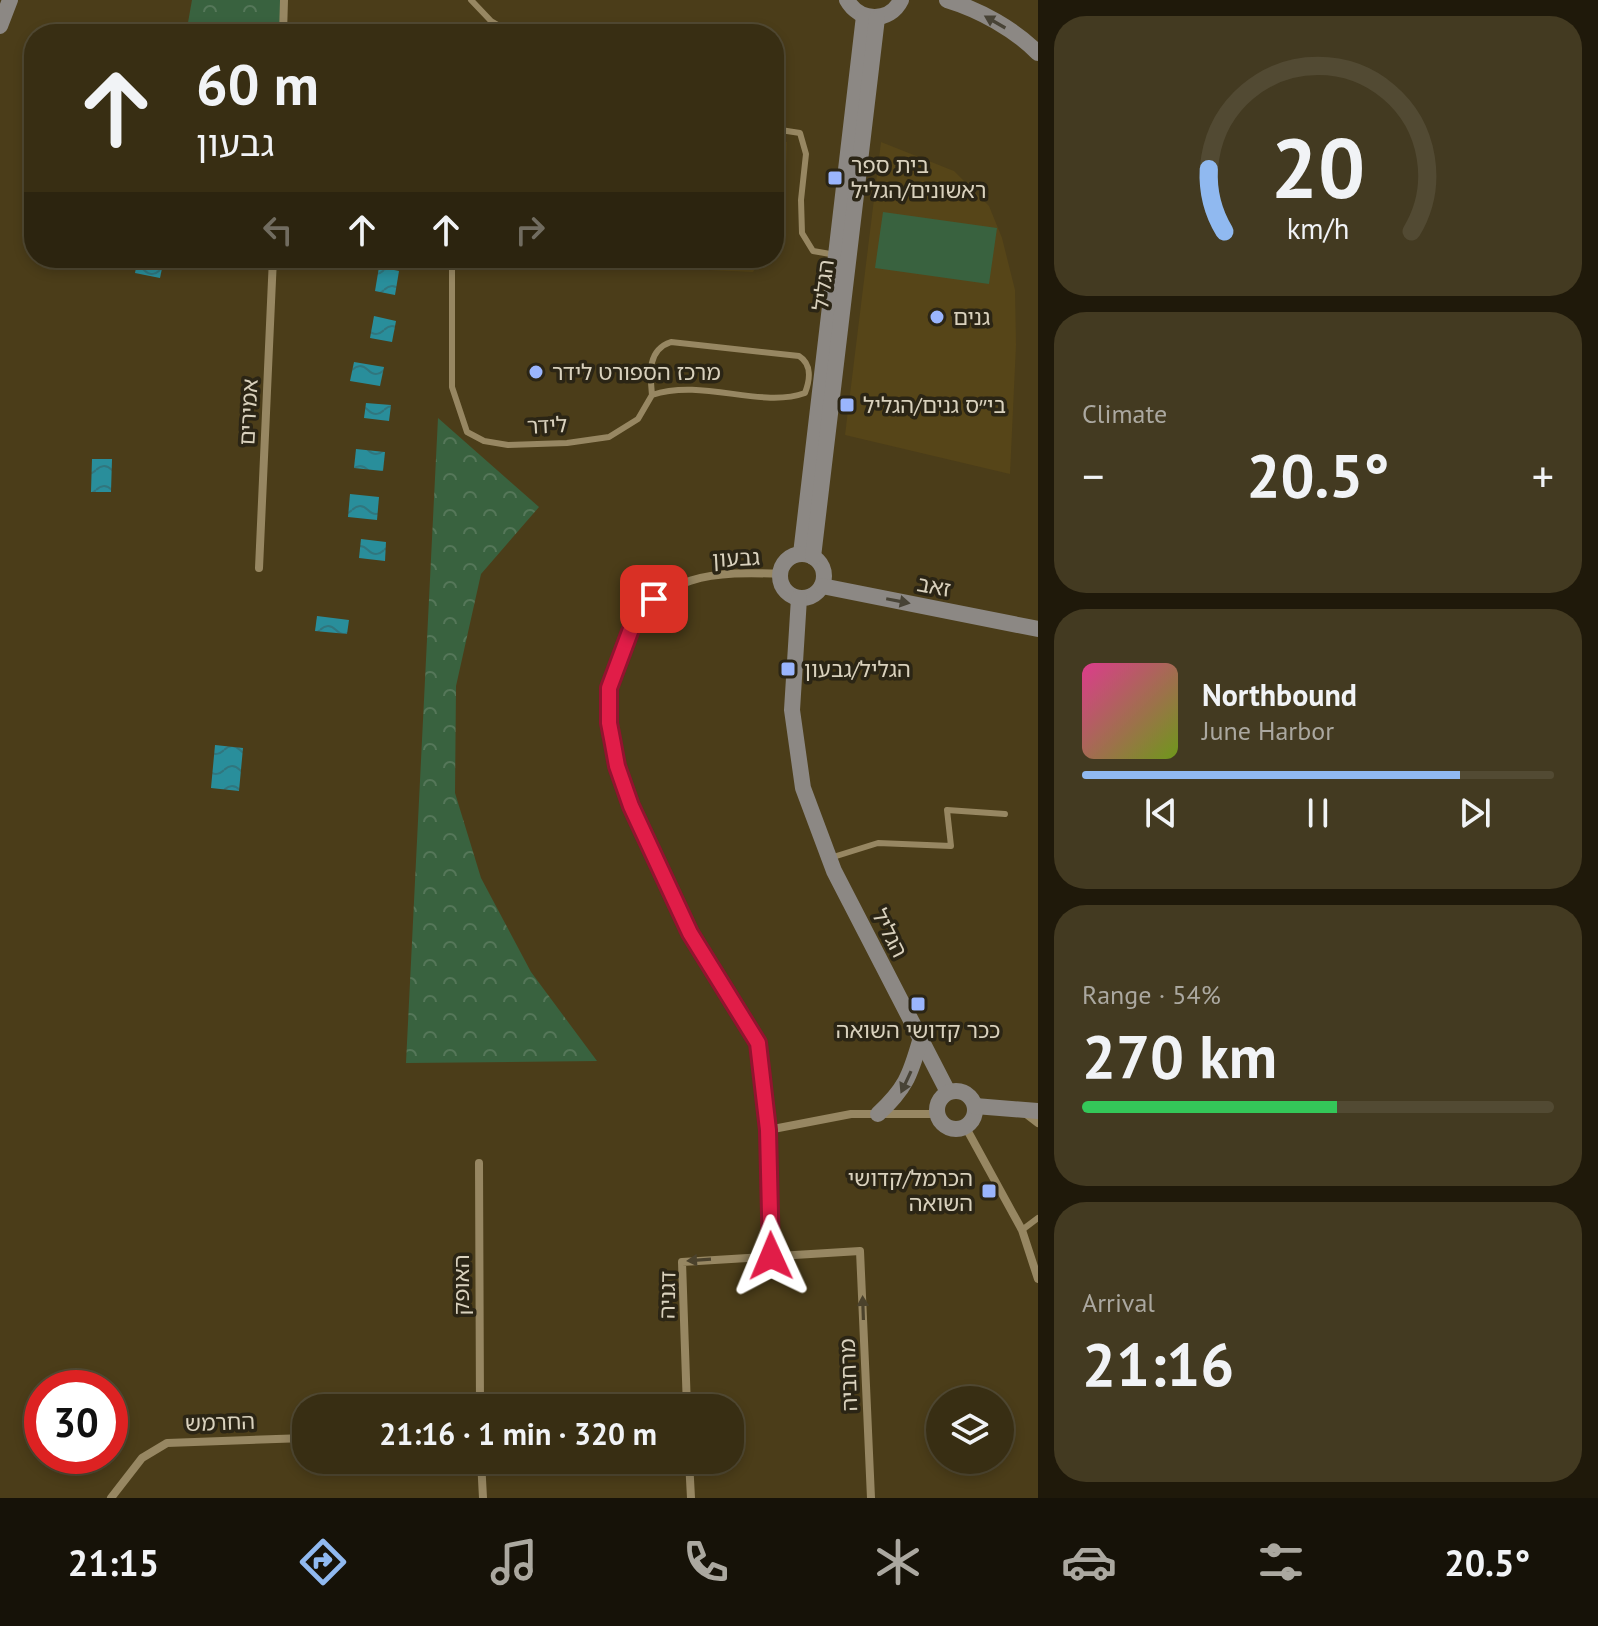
<!DOCTYPE html>
<meta charset="utf-8">
<style>
:root{--surface:#382e13;--page:#433a21;--text:#f1f3f6;--muted:#aba8a0;--line:#524a33;--accent:#90b9f0}
body{margin:0;font-family:"PT Sans","Noto Sans Hebrew",sans-serif;background:var(--page);color:var(--text);height:100vh;display:flex;flex-direction:column;font-size:30px;white-space:nowrap}
*{box-sizing:border-box;margin:0}
p{font-size:26px;color:var(--muted)}
.icon{flex:none;width:44px;height:44px;fill:none;stroke:currentColor;stroke-width:2;stroke-linecap:round;stroke-linejoin:round}
.map{position:relative;flex:1;overflow:hidden}
.details{display:flex;flex-direction:column;gap:16px;padding:16px;background:#1f190a;width:560px}
.details>*{flex:none}
.banner{position:absolute;left:24px;top:24px;width:760px;height:244px;border-radius:32px;box-shadow:0 4px 12px #0003,0 0 0 2px var(--line);background:#382e13;color:var(--text);overflow:hidden}
.tools{position:absolute;left:926px;top:1386px;display:grid;gap:16px}
.tools a{display:grid;place-items:center;width:88px;height:88px;border-radius:50%;background:var(--surface);box-shadow:0 4px 12px #0003,0 0 0 2px var(--line);font-size:40px}
.speed{position:absolute;left:24px;top:1370px;display:flex;gap:16px;font-size:40px;font-weight:700;text-align:center}
.speed>*{display:grid;place-content:center;width:104px;height:104px;border-radius:50%;background:var(--surface);box-shadow:0 4px 12px #0003,0 0 0 2px var(--line);line-height:1}
.speed .limit{border:12px solid #d22;background:#fff;color:#111}
.pin{position:absolute;display:grid;place-items:center;width:68px;height:68px;color:#fff;margin:-34px;border-radius:16px;box-shadow:0 4px 12px #0006}
.me{position:absolute;width:88px;margin:-44px;rotate:359deg;stroke-linejoin:round;filter:drop-shadow(0 0 6px #0008)}
.turn{display:flex;align-items:center;gap:28px;height:168px;padding:0 40px;font-size:36px}
.turn .icon{width:104px;height:104px;stroke-width:2.5}
.turn b{display:block;font-size:56px;line-height:68px}
.lanes{display:flex;align-items:center;height:76px;padding:0 40px;background:#0003;justify-content:center;gap:40px;direction:ltr}
.lanes .off{opacity:.35}
.big{font-size:60px;font-weight:700;line-height:1.1}
.details .card{flex:1;display:flex;flex-direction:column;justify-content:center;gap:12px;min-width:0;padding:0 28px;border-radius:32px;background:var(--page)}
.details .dial{align-items:center;gap:0}
.dial svg{height:208px;overflow:visible;fill:none;stroke:var(--line);stroke-width:7;stroke-linecap:round;text-anchor:middle}
.dial text{fill:var(--text);stroke:none}
.song{display:flex;align-items:center;gap:24px}
.cover{width:96px;height:96px;border-radius:12px;background:linear-gradient(135deg,hsl(330 70% 55%),hsl(80 70% 35%))}
.played{height:8px;border-radius:4px;background:linear-gradient(90deg,var(--accent) 80%,var(--line) 80%)}
.keys{display:flex;justify-content:space-around;direction:ltr}
.heat{display:flex;justify-content:space-between;align-items:center;font-size:44px;direction:ltr}
.charge{height:12px;border-radius:6px;background:linear-gradient(90deg,#34c759 54%,var(--line) 0)}
.trip{position:absolute;left:292px;top:1394px;width:452px;height:80px;border-radius:32px;background:var(--surface);box-shadow:0 4px 12px #0003,0 0 0 2px var(--line);font-weight:700;line-height:80px;text-align:center}
.menu{display:flex;height:128px;justify-content:space-around;align-items:center;background:#161208;color:var(--muted)}
.menu .icon{width:56px;height:56px}
.menu .on{color:var(--accent)}
.menu b{font-size:36px;color:var(--text)}
main{display:flex;flex:1;min-height:0}
.map>svg:first-child{display:block}
.built{fill:#564518}
.park{fill:url(#park-crowns)}
.garden{fill:#39623f}
.water{fill:url(#water-waves)}
.lines{fill:none;stroke-linecap:round;stroke-linejoin:round}
.lane{stroke:#978762;stroke-width:6}
.street{stroke:#978762;stroke-width:8}
.secondary{stroke:#8c8884;stroke-width:16}
.oneway{fill:#484336}
.oneway2{fill:#4b422c}
.route-casing{stroke:#92132f;stroke-width:20}
.route{stroke:#e11d48;stroke-width:14}
.poi-dot{fill:#9ab5fd;stroke:#2b2515;stroke-width:3}
.labels{text-anchor:middle;dominant-baseline:central;stroke-width:7;stroke-linejoin:round;paint-order:stroke}
.poi-label{font-size:22px;fill:#d9d1bd;stroke:#2b2515;text-anchor:start}
.street-label{font-size:22px;fill:#d9d1bd;stroke:#2b2515}
</style>
<main>
<div class="map">
<svg width="1038" height="1498" viewBox="0 0 1038 1498">
<defs>
<pattern id="park-crowns" width="20" height="18" patternUnits="userSpaceOnUse" patternTransform="scale(2)"><rect width="20" height="18" fill="#39623f"/><path d="M2 6a3 3 0 1 1 6 0M12 15a3 3 0 1 1 6 0" fill="none" stroke="#557759"/></pattern>
<pattern id="water-waves" width="16" height="10" patternUnits="userSpaceOnUse" patternTransform="scale(2)"><rect width="16" height="10" fill="#298e9b"/><path d="M0 5q4-4 8 0t8 0" fill="none" stroke="#30767e"/></pattern>
</defs>
<rect width="100%" height="100%" fill="#4b3d19"/>
<!-- built -->
<g class="built">
<polygon points="774,140 787,142 784,223 774,238"/>
<polygon points="881,142 954,171 989,206 1002,238 1015,290 1016,345 1010,474 845,435"/>
<polygon points="639,258 762,258 753,272 644,267"/>
</g>
<!-- park -->
<g class="park">
<polygon points="192,0 284,0 283,34 186,34"/>
<polygon points="438,418 539,507 481,574 456,686 455,793 481,878 531,972 597,1061 406,1063"/>
</g>
<!-- garden -->
<polygon class="garden" points="883,212 997,228 989,284 875,268"/>
<!-- water -->
<g class="water">
<polygon points="138,258 164,259 160,278 135,273"/>
<polygon points="379,267 399,271 395,295 375,291"/>
<polygon points="374,316 396,321 392,342 370,338"/>
<polygon points="354,362 384,367 380,386 350,381"/>
<polygon points="366,403 391,405 389,421 364,418"/>
<polygon points="356,449 385,452 383,471 354,468"/>
<polygon points="92,459 112,459 111,492 91,492"/>
<polygon points="350,494 379,497 377,520 348,517"/>
<polygon points="361,539 386,542 385,561 359,558"/>
<polygon points="317,616 349,620 347,634 315,631"/>
<polygon points="215,745 243,748 239,791 211,788"/>
</g>
<g class="lines">
<!-- lane -->
<g class="lane">
<polyline points="471,0 491,21 513,34"/>
<polyline points="774,129 800,133 806,154 801,200 802,233 813,251 836,255"/>
<path d="M452,258V387L467,432L484,441L508,445L567,443L609,437L638,419L652,395C703,378 761,409 805,393C810,380 812,364 799,356L671,342C647,350 650,374 652,395"/>
<polyline points="830,858 878,843 951,846 947,810 1005,814"/>
<polyline points="1022,1230 1038,1218"/>
</g>
<!-- street -->
<g class="street">
<polyline points="283,34 284,0"/>
<polyline points="259,568 273,258"/>
<polyline points="1025,1113 1038,1123"/>
<polyline points="965,1126 1022,1230 1038,1279"/>
<path d="M768,1130C766,1110 764,1055 756,1040C739,1004 713,971 692,936C678,912 668,885 656,859C622,785 590,720 626,639C655,573 718,571 781,574"/>
<polyline points="479,1163 480,1408"/>
<polyline points="771,1256 768,1130 851,1114 937,1114"/>
<polyline points="687,1408 682,1262 860,1251 871,1498"/>
<polyline points="481,1460 483,1498"/>
<polyline points="689,1460 691,1498"/>
<polyline points="111,1498 142,1458 167,1443 306,1438"/>
</g>
<!-- secondary -->
<g class="secondary">
<path d="M847,0C859,22 890,23 901,0"/>
<path d="M947,0C980,10 1014,29 1038,53"/>
<polyline points="0,26 10,0"/>
<polyline points="801,554 864,16"/>
<circle cx="802" cy="576" r="22"/>
<polyline points="813,557 877,18"/>
<polyline points="822,586 1038,629"/>
<polyline points="799,598 792,710 803,788 834,871 948,1092"/>
<circle cx="956" cy="1110" r="19"/>
<polyline points="975,1106 1038,1111"/>
<path d="M878,1114C905,1089 910,1076 920,1041"/>
</g>
</g>
<!-- one-way arrows -->
<defs><path id="oneway-solid" d="M-6-.8H1V-3.2L6.5 0L1 3.2V.8H-6Z" transform="scale(2)"/></defs>
<g class="oneway">
<use href="#oneway-solid" transform="translate(995 22) rotate(-150)"/>
<use href="#oneway-solid" transform="translate(898 601) rotate(11)"/>
<use href="#oneway-solid" transform="translate(906 1082) rotate(115)"/>
</g>
<g class="oneway2">
<use href="#oneway-solid" transform="translate(699 1260) rotate(176)"/>
<use href="#oneway-solid" transform="translate(863 1308) rotate(-92)"/>
</g>
<g class="lines">
<defs>
<polyline id="route" points="654,599 634,621 609,688 609,723 613,744 617,766 631,806 690,933 758,1043 768,1130 771,1256"/>
</defs>
<!-- route casing -->
<use href="#route" class="route-casing"/>
<!-- route -->
<use href="#route" class="route"/>
</g>
<!-- markers -->
<g class="poi-dot">
<rect x="827" y="170" width="16" height="16" rx="4"/>
<circle cx="937" cy="317" r="8"/>
<circle cx="536" cy="372" r="8"/>
<rect x="839" y="397" width="16" height="16" rx="4"/>
<rect x="780" y="661" width="16" height="16" rx="4"/>
<rect x="910" y="996" width="16" height="16" rx="4"/>
<rect x="981" y="1183" width="16" height="16" rx="4"/>
</g>
<g class="labels">
<!-- poi labels -->
<g class="poi-label">
<text x="851" y="165">בית ספר<tspan x="851" dy="25">ראשונים/הגליל</tspan></text>
<text x="953" y="317">גנים</text>
<text x="552" y="372">מרכז הספורט לידר</text>
<text x="863" y="405">בי״ס גנים/הגליל</text>
<text x="804" y="669">הגליל/גבעון</text>
<text x="918" y="1030" text-anchor="middle">ככר קדושי השואה</text>
<text x="973" y="1178" text-anchor="end">הכרמל/קדושי<tspan x="973" dy="25">השואה</tspan></text>
</g>
<!-- street labels -->
<g class="street-label">
<text transform="translate(823 285) rotate(-83)">הגליל</text>
<text transform="translate(248 412) rotate(-87)">אמירים</text>
<text transform="translate(547 425) rotate(-3)">לידר</text>
<text transform="translate(736 558) rotate(-3)">גבעון</text>
<text transform="translate(934 586) rotate(11)">זאב</text>
<text transform="translate(890 933) rotate(63)">הגליל</text>
<text transform="translate(461 1285) rotate(-90)">האופק</text>
<text transform="translate(667 1295) rotate(-89)">דגניה</text>
<text transform="translate(848 1375) rotate(-92)">מרחביה</text>
<text transform="translate(220 1422) rotate(-2)">החרמש</text>
</g>
</g>
</svg>
<div class="tools">
<a><svg class="icon" aria-label="layers" viewBox="0 0 24 24"><path d="M12 4l9 5-9 5-9-5zM3 14l9 5 9-5"/></svg></a>
</div>
<div class="speed"><div class="limit">30</div></div>
<div class="pin" style="left:654px;top:599px;background:#d93025"><svg class="icon" aria-label="arrive" viewBox="0 0 24 24"><path d="M6 21V4h12l-3 4 3 4H6"/></svg></div>
<svg class="me" style="left:771px;top:1256px" viewBox="-20 -20 40 40"><path d="M0-17L14 15 0 8-14 15z" fill="#e11d48" stroke="#fff" stroke-width="4"/></svg>
<div class="trip">21:16 · 1 min · 320 m</div>
<div class="banner">
<div class="turn"><svg class="icon" aria-label="ahead" viewBox="0 0 24 24"><path d="M12 20V5M6 11l6-6 6 6"/></svg><div><b>60 m</b>גבעון</div></div>
<div class="lanes"><svg class="icon off" aria-label="left" viewBox="0 0 24 24"><path d="M17 20v-9H6M10 6l-5 5 5 5"/></svg><svg class="icon" aria-label="ahead" viewBox="0 0 24 24"><path d="M12 20V5M6 11l6-6 6 6"/></svg><svg class="icon" aria-label="ahead" viewBox="0 0 24 24"><path d="M12 20V5M6 11l6-6 6 6"/></svg><svg class="icon off" aria-label="right" viewBox="0 0 24 24"><path d="M7 20v-9h11M14 6l5 5-5 5"/></svg></div>
</div>
</div>
<section class="details">
<div class="card dial"><svg viewBox="0 0 100 80">
<path d="M14 69A42 42 0 1 1 86 69"/>
<path d="M14 69A42 42 0 0 1 8 45" stroke="#90b9f0"/>
<text x="50" y="56" font-size="32" font-weight="700">20</text>
<text x="50" y="72" font-size="11">km/h</text>
</svg></div>
<div class="card"><p>Climate</p>
<div class="heat"><a>−</a><b class="big">20.5°</b><a>+</a></div>
</div>
<div class="card">
<div class="song"><i class="cover"></i><div><b>Northbound</b><p>June Harbor</p></div></div>
<div class="played"></div>
<div class="keys"><svg class="icon" aria-label="previous" viewBox="0 0 24 24"><path d="M18 5L8 12l10 7zM5 5v14"/></svg><svg class="icon" aria-label="pause" viewBox="0 0 24 24"><path d="M8 5v14M16 5v14"/></svg><svg class="icon" aria-label="next" viewBox="0 0 24 24"><path d="M6 5l10 7-10 7zM19 5v14"/></svg></div>
</div>
<div class="card"><p>Range · 54%</p><b class="big">270 km</b><div class="charge"></div></div>
<div class="card"><p>Arrival</p><b class="big">21:16</b></div>
</section>
</main>
<nav class="menu">
<b>21:15</b>
<svg class="icon on" aria-label="directions" viewBox="0 0 24 24"><path d="M12 3l9 9-9 9-9-9zM9 14v-3h6M13 9l2 2-2 2"/></svg>
<svg class="icon" aria-label="music" viewBox="0 0 24 24"><path d="M9 18V5l10-2v13"/><circle cx="6" cy="18" r="3"/><circle cx="16" cy="16" r="3"/></svg>
<svg class="icon" aria-label="phone" viewBox="0 0 24 24"><path d="M5 4h4l2 5-3 2q2 4 5 5l2-3 5 2v4C11 20 4 13 5 4z"/></svg>
<svg class="icon" aria-label="climate" viewBox="0 0 24 24"><path d="M12 3v18M4 7l16 10M4 17L20 7"/></svg>
<svg class="icon" aria-label="car" viewBox="0 0 24 24"><path d="M5 17H2v-5l4-1 3-4h7l3 4 3 1v5h-3M9 17h6M6 11h13"/><circle cx="7" cy="17" r="2"/><circle cx="17" cy="17" r="2"/></svg>
<svg class="icon" aria-label="filters" viewBox="0 0 24 24"><path d="M4 7h16M4 17h16"/><circle cx="9" cy="7" r="2"/><circle cx="15" cy="17" r="2"/></svg>
<b>20.5°</b>
</nav>
